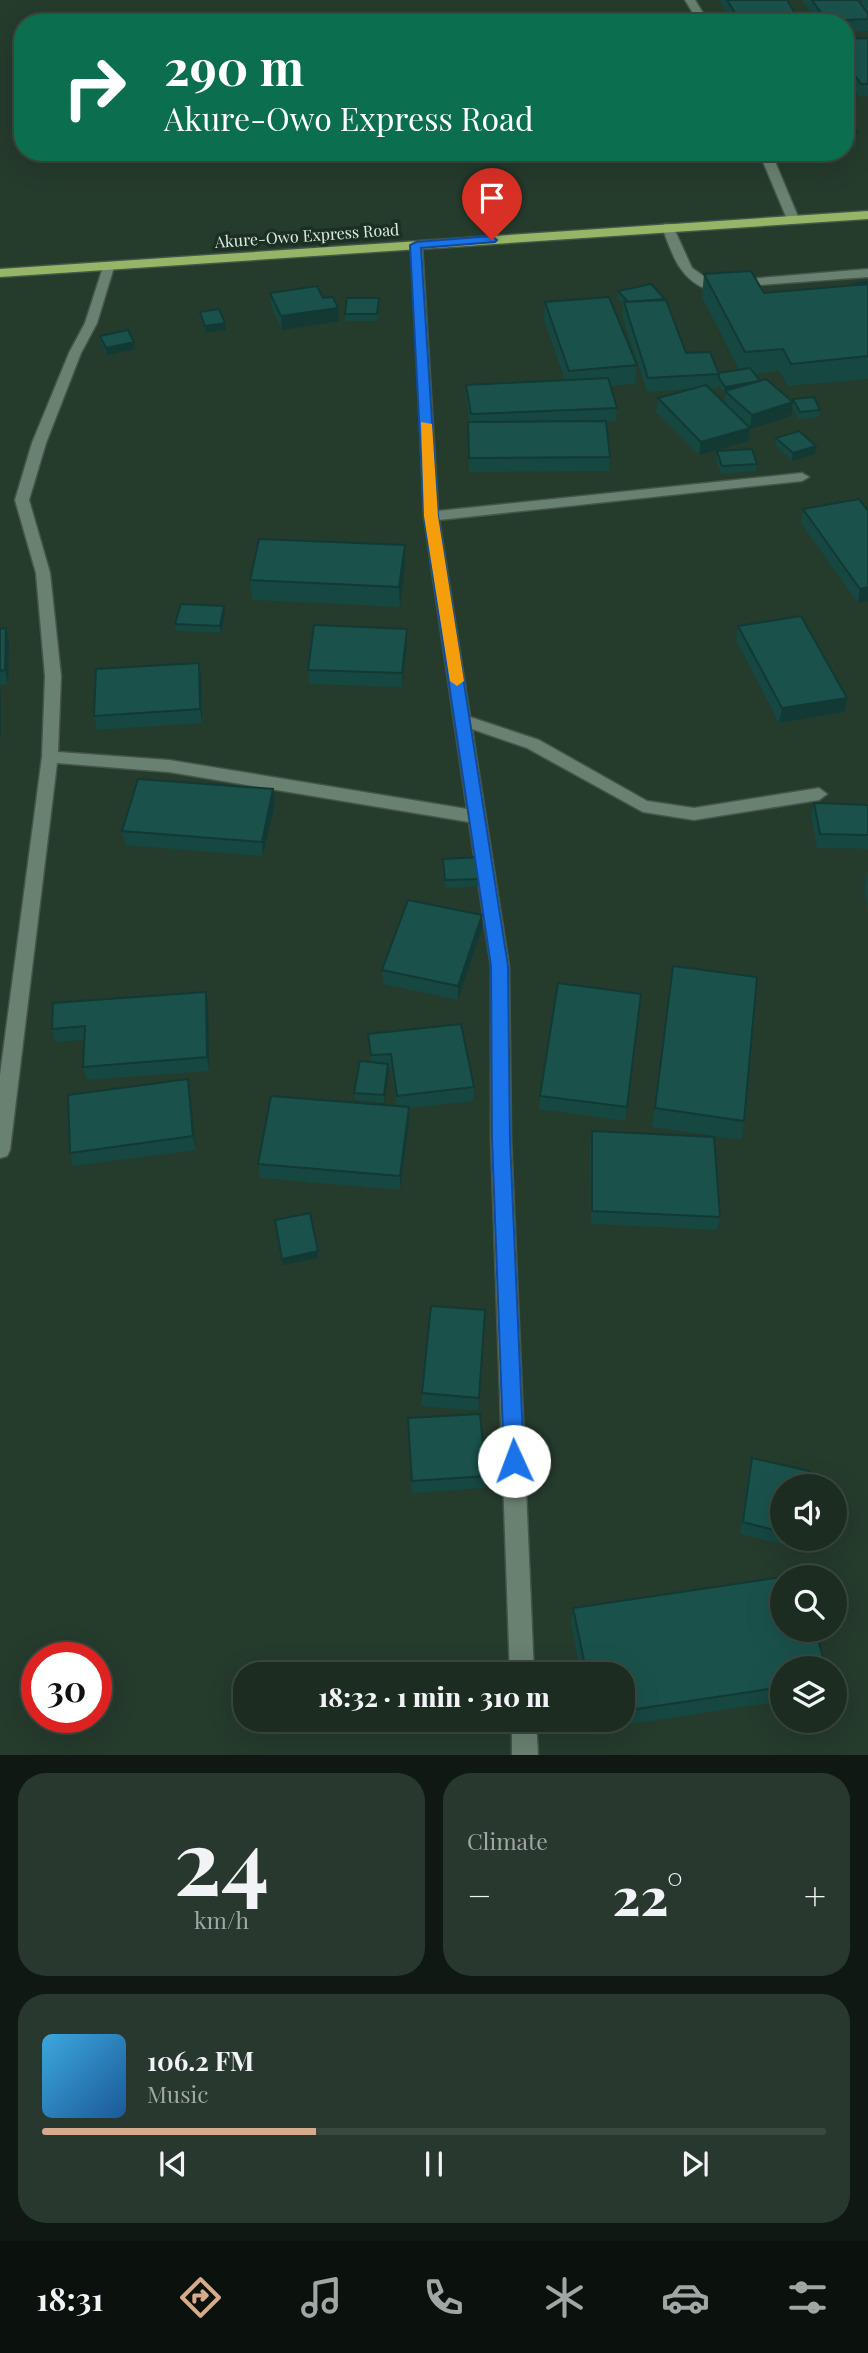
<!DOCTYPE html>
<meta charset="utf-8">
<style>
:root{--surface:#1c2c21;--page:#29382e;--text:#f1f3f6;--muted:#a0a7a5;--line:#3a483f;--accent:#d6ab8b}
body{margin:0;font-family:"Playfair Display",serif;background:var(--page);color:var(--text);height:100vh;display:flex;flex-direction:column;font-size:26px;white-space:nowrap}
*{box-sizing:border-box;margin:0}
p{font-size:23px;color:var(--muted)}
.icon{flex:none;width:38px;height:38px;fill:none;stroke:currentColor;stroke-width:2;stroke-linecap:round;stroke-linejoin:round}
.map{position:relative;height:1755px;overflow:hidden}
.details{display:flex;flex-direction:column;gap:18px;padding:18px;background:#0f1812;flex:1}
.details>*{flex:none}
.banner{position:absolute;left:14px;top:14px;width:840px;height:147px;border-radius:28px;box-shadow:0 7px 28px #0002,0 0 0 2px var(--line);background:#0b6e4f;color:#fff;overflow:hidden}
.controls{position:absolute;left:770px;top:1474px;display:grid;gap:14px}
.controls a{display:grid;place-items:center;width:77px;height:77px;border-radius:50%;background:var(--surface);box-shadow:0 7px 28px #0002,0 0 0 2px var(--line);font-size:35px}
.speed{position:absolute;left:21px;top:1642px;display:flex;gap:14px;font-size:35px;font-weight:700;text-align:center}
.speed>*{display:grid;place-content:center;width:91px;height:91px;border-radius:50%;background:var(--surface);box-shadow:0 7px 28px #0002,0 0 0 2px var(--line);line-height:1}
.speed .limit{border:10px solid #d22;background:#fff;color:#111}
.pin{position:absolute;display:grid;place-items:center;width:60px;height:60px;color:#fff;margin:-72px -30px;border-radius:50% 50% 50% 0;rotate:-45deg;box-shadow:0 0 7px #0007}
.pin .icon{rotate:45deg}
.me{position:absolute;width:77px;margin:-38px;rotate:358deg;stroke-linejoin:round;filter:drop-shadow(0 0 5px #0008)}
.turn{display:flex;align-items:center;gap:24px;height:147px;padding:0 35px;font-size:32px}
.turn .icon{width:91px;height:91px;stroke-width:2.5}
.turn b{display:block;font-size:49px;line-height:60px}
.big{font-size:52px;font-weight:800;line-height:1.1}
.details .widget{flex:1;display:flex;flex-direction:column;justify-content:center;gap:10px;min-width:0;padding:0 24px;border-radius:28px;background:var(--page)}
.details .dial{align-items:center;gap:0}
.dial b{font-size:91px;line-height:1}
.song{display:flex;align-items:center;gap:21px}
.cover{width:84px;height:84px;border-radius:10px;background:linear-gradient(135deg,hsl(200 70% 55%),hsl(210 70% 35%))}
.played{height:7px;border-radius:4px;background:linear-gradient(90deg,var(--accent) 35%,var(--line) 35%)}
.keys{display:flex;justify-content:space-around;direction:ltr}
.heat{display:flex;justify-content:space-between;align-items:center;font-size:38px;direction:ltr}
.details .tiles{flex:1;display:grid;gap:18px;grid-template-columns:1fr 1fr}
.widget:last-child{grid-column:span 2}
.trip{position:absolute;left:233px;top:1662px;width:402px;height:70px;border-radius:28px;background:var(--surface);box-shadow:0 7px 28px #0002,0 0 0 2px var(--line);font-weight:800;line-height:70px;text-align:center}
.menu{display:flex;height:112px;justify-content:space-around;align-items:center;background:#0b120d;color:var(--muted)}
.menu .icon{width:49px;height:49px}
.menu .on{color:var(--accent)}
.menu b{font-size:32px;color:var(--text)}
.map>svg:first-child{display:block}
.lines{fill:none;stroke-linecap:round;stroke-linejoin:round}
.minor-casing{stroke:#435649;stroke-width:3}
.highway-casing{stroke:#435649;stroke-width:3}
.minor{fill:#698170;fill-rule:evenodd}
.highway{fill:#97b566;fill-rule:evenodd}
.wall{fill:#164740;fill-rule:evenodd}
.shaded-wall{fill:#123934}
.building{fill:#1a524b;stroke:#123934;stroke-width:2}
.route{fill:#1a73e8;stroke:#114b97;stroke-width:2}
.slow{fill:#f59e0b}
.labels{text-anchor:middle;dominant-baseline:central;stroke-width:7;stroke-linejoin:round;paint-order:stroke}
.far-street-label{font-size:16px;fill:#deebe1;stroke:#1b3022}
</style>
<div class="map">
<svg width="868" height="1755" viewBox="0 0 868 1755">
<rect width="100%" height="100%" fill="#253b2c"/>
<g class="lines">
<defs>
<g id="minor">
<polygon points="685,0 695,0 709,23 699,23"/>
<polygon points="759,152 771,152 799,219 797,222 787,219"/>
<path d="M664,224H672L692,268L712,282L868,269V277L706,289C678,277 672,253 662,227Z"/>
<polygon points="412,242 422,245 438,511 802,473 809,477 802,481 439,520 470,717 539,740 647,801 694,808 819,788 827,794 819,800 694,820 643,812 527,748 472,729 509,966 511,1139 534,1675 510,1675 491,1139 491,966 469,822 169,772 57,763 10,1150 7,1156 0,1158 0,1075 42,757 45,676 36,573 15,500 32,443 69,353 85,323 104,264 114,267 97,323 81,353 46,443 29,500 50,573 61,676 58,752 169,760 467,809 424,516"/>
<polygon points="512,1720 536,1720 538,1755 512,1755"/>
</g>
<polygon id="highway" points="868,211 868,219 0,277 0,269"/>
</defs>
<!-- minor casing -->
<use href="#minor" class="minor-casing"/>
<!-- highway casing -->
<use href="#highway" class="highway-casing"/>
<!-- minor -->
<use href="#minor" class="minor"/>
<!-- highway -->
<use href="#highway" class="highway"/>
</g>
<!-- wall -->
<g class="wall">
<polygon points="719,0 787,0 798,18 797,23 732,23"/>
<polygon points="802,0 858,0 861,5 862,0 868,0 868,31 845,32 845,23 818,23"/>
<polygon points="868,38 868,96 859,97 845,76 845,39"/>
<polygon points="845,106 857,134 855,147 845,147"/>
<polygon points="786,152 814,152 813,157 792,159"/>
<path d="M704,274L764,293L855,285L856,283L868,282V379L788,386L779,371L754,374L759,381L793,402V399L820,410L819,417L799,419L792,407L791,416L750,429L748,441L699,455L656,412L658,398L691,389L647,392L622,315L623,304L617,298L618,291L686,353L719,373L739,370L702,297ZM718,385L725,394L724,403L709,388H718Z"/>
<polygon points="270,293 323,298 339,321 282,330 271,306"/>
<polygon points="379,298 377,321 345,321 345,314"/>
<polygon points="545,302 637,365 635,384 611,386 617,408 616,421 606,422 610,457 609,471 469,472 468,435 468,422 470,422 466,399 466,385 565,380 544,320"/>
<polygon points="200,312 225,323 226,330 206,333 201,319"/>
<polygon points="100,336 135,349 107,355 101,343"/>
<polygon points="776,438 816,446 815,454 792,461 775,445"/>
<polygon points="717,451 757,464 756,471 721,474 716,459"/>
<polygon points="803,509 868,511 868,601 858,603 801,523"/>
<polygon points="405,545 405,565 400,607 252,600 250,580"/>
<polygon points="225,613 221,633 176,631 175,624"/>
<polygon points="738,626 844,712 779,723 736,640"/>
<polygon points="0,629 9,642 8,684 0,685"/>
<polygon points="407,629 407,643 402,687 309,684 308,670"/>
<polygon points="201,677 202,723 97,730 94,716"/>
<polygon points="275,803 263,856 125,845 122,831"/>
<polygon points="814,803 868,805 868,849 817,848 811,817"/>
<polygon points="443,859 482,879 482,886 445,888"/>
<polygon points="867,873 868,873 868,912 864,888"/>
<polygon points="482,929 458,1000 383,984 382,970"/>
<polygon points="673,966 744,1121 741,1140 652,1127"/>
<polygon points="641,994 625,1121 539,1109 540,1096"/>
<polygon points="208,1006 209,1071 87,1080 83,1067 85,1040 55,1042 52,1029"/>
<polygon points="368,1034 474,1087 473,1101 409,1108 409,1120 400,1190 260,1178 258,1164 397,1106 391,1067 388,1068 384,1103 355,1100 354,1093 371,1062"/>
<polygon points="188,1079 196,1150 73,1166 70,1153"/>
<polygon points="592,1131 720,1217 717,1230 591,1224 590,1145"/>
<polygon points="485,1323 478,1411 422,1406 422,1393"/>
<polygon points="408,1418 486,1476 485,1488 412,1493"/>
<polygon points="752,1458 782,1486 782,1538 801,1538 798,1548 740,1534 749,1470"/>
<polygon points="573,1608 782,1668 782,1701 592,1730 590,1720 623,1720 623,1675 581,1675 571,1623"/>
</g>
<!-- shaded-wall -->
<g class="shaded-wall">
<polygon points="814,152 813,157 792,159 793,153"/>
<polygon points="338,308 339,321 282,330 281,316"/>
<polygon points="225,323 226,330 206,333 205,326"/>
<polygon points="134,342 135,349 107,355 106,348"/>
<polygon points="760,381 725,391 725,394 725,387"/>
<polygon points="793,402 791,416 750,429 748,441 699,455 701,442 750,428 752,415"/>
<polygon points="816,446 815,454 792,461 793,453"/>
<polygon points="405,545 405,565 400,607 399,587"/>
<polygon points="868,587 868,601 858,603 860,589"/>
<polygon points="224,606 225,613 221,633 220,626"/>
<polygon points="6,628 9,642 8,684 5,670"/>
<polygon points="407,629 407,643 402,687 402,673"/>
<polygon points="199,663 201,677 202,723 200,709"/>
<polygon points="0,689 1,694 1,739 0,736"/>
<polygon points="847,698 844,712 779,723 782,708"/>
<polygon points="273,789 275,803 263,856 262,842"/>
<polygon points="482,915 482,929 458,1000 458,986"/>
<polygon points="206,992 208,1006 209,1071 207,1057"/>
<polygon points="388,1064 389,1071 384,1103 384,1095"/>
<polygon points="188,1079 190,1093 196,1150 193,1136"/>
<polygon points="409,1107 409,1120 400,1190 400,1176"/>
<polygon points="318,1251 318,1258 283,1265 282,1259"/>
</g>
<!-- building -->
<g class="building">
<polygon points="727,0 787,0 798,18 740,21"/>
<polygon points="812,0 858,0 868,14 868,19 827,21"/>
<polygon points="868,38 868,84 861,84 845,61 845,39"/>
<polygon points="845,106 857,134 845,134"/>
<polygon points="751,271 764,293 868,284 868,356 791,364 783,349 745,352 704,274"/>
<polygon points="868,282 868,284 857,285 856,283"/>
<polygon points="651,284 665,299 628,302 618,291"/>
<polygon points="317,286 323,298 333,297 338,308 281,316 270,293"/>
<polygon points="609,297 637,365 569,371 545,302"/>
<polygon points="347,298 379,298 377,314 345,314"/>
<polygon points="666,300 686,353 710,352 719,374 648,378 624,302"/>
<polygon points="219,309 225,323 205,326 200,312"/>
<polygon points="128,330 134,342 106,348 100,336"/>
<polygon points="750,368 760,381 725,387 719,378 719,373"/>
<polygon points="608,378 617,408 471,414 466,385"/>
<polygon points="766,379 793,402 752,415 725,391"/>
<polygon points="706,385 750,428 701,442 658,398"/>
<polygon points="814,397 820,410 800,412 793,399"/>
<polygon points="606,421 610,457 469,458 468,422"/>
<polygon points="799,431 816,446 793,453 776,438"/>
<polygon points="752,449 757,464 722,466 717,451"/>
<polygon points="859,499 868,511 868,587 860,589 803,509"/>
<polygon points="259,539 405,545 399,587 250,580"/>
<polygon points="181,604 224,606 220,626 175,624"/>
<polygon points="801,616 847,698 782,708 738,626"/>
<polygon points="314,625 407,629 402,673 308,670"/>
<polygon points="6,628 5,670 0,671 0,629"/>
<polygon points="199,663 200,709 94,716 96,669"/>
<polygon points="138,779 273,789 262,842 122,831"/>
<polygon points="814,803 868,805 868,835 820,834"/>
<polygon points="480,857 482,879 445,880 443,859"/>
<polygon points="408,900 482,915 458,986 382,970"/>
<polygon points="673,966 757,977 744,1121 655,1108"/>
<polygon points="558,983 641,994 627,1107 540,1096"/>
<polygon points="206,992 207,1057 83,1067 85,1026 52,1029 53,1003"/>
<polygon points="461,1024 474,1087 397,1096 391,1054 371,1055 368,1034"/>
<polygon points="360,1061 388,1064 384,1095 354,1093"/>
<polygon points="188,1079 193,1136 70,1153 68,1095"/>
<polygon points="271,1096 409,1107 400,1176 258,1164"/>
<polygon points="592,1131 714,1137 720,1217 592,1211"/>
<polygon points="310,1213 318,1251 282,1259 275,1220"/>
<polygon points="431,1306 485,1310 479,1398 422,1393"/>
<polygon points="480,1414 486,1476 412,1481 408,1418"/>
<polygon points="752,1458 809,1471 807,1486 782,1486 782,1532 743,1522"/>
<polygon points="782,1577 782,1629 815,1629 826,1668 782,1668 782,1687 623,1711 623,1675 587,1675 573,1608"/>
</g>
<!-- route -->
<polygon class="route" points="492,236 497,240 495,242 421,248 438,516 508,966 510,1139 524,1461 521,1467 514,1470 507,1467 504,1461 492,1139 491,966 424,516 410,245 416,242"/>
<!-- slow -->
<polygon class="slow" points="421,422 432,424 438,516 464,681 457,686 450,681 424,516"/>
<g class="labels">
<!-- far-street labels -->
<g class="far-street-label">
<text transform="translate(307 235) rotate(-4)">Akure-Owo Express Road</text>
</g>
</g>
</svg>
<div class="controls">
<a><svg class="icon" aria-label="sound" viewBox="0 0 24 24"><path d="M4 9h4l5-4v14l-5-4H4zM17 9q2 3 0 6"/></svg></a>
<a><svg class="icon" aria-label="search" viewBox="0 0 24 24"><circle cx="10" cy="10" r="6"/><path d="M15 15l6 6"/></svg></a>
<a><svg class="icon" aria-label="layers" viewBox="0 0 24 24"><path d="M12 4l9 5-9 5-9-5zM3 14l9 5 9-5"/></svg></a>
</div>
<div class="speed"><div class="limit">30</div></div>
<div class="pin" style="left:492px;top:240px;background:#d93025"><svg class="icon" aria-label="arrive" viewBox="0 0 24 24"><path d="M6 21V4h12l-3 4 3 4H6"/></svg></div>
<svg class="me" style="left:514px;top:1461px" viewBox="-20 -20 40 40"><circle r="19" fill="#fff"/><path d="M0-13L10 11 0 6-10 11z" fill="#1a73e8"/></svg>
<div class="trip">18:32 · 1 min · 310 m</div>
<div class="banner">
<div class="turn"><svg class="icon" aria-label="right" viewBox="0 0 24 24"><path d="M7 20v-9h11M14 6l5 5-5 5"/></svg><div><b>290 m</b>Akure-Owo Express Road</div></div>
</div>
</div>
<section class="details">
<div class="tiles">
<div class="widget dial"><b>24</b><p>km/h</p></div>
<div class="widget"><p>Climate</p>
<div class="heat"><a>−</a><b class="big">22°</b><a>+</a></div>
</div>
<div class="widget">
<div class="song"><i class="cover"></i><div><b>106.2 FM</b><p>Music</p></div></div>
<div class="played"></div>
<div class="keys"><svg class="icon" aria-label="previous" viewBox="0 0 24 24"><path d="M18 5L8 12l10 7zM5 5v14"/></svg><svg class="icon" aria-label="pause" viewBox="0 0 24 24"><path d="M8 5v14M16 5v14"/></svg><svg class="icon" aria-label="next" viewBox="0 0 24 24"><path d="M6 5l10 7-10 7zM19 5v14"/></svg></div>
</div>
</div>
</section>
<nav class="menu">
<b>18:31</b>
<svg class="icon on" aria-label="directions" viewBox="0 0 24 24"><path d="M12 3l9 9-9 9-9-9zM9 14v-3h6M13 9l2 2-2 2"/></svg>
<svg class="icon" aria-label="music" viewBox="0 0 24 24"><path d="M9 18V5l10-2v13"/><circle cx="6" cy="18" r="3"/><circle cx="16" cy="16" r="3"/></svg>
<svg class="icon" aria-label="phone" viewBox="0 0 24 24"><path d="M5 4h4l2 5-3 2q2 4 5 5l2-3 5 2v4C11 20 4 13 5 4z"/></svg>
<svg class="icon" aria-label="climate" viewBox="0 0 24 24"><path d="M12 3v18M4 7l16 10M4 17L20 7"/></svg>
<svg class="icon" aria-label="car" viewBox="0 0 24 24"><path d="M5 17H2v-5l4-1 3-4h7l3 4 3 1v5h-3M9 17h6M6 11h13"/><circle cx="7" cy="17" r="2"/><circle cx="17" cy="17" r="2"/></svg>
<svg class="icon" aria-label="filters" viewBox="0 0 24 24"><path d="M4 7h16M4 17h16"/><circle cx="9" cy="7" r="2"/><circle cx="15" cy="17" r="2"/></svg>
</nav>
